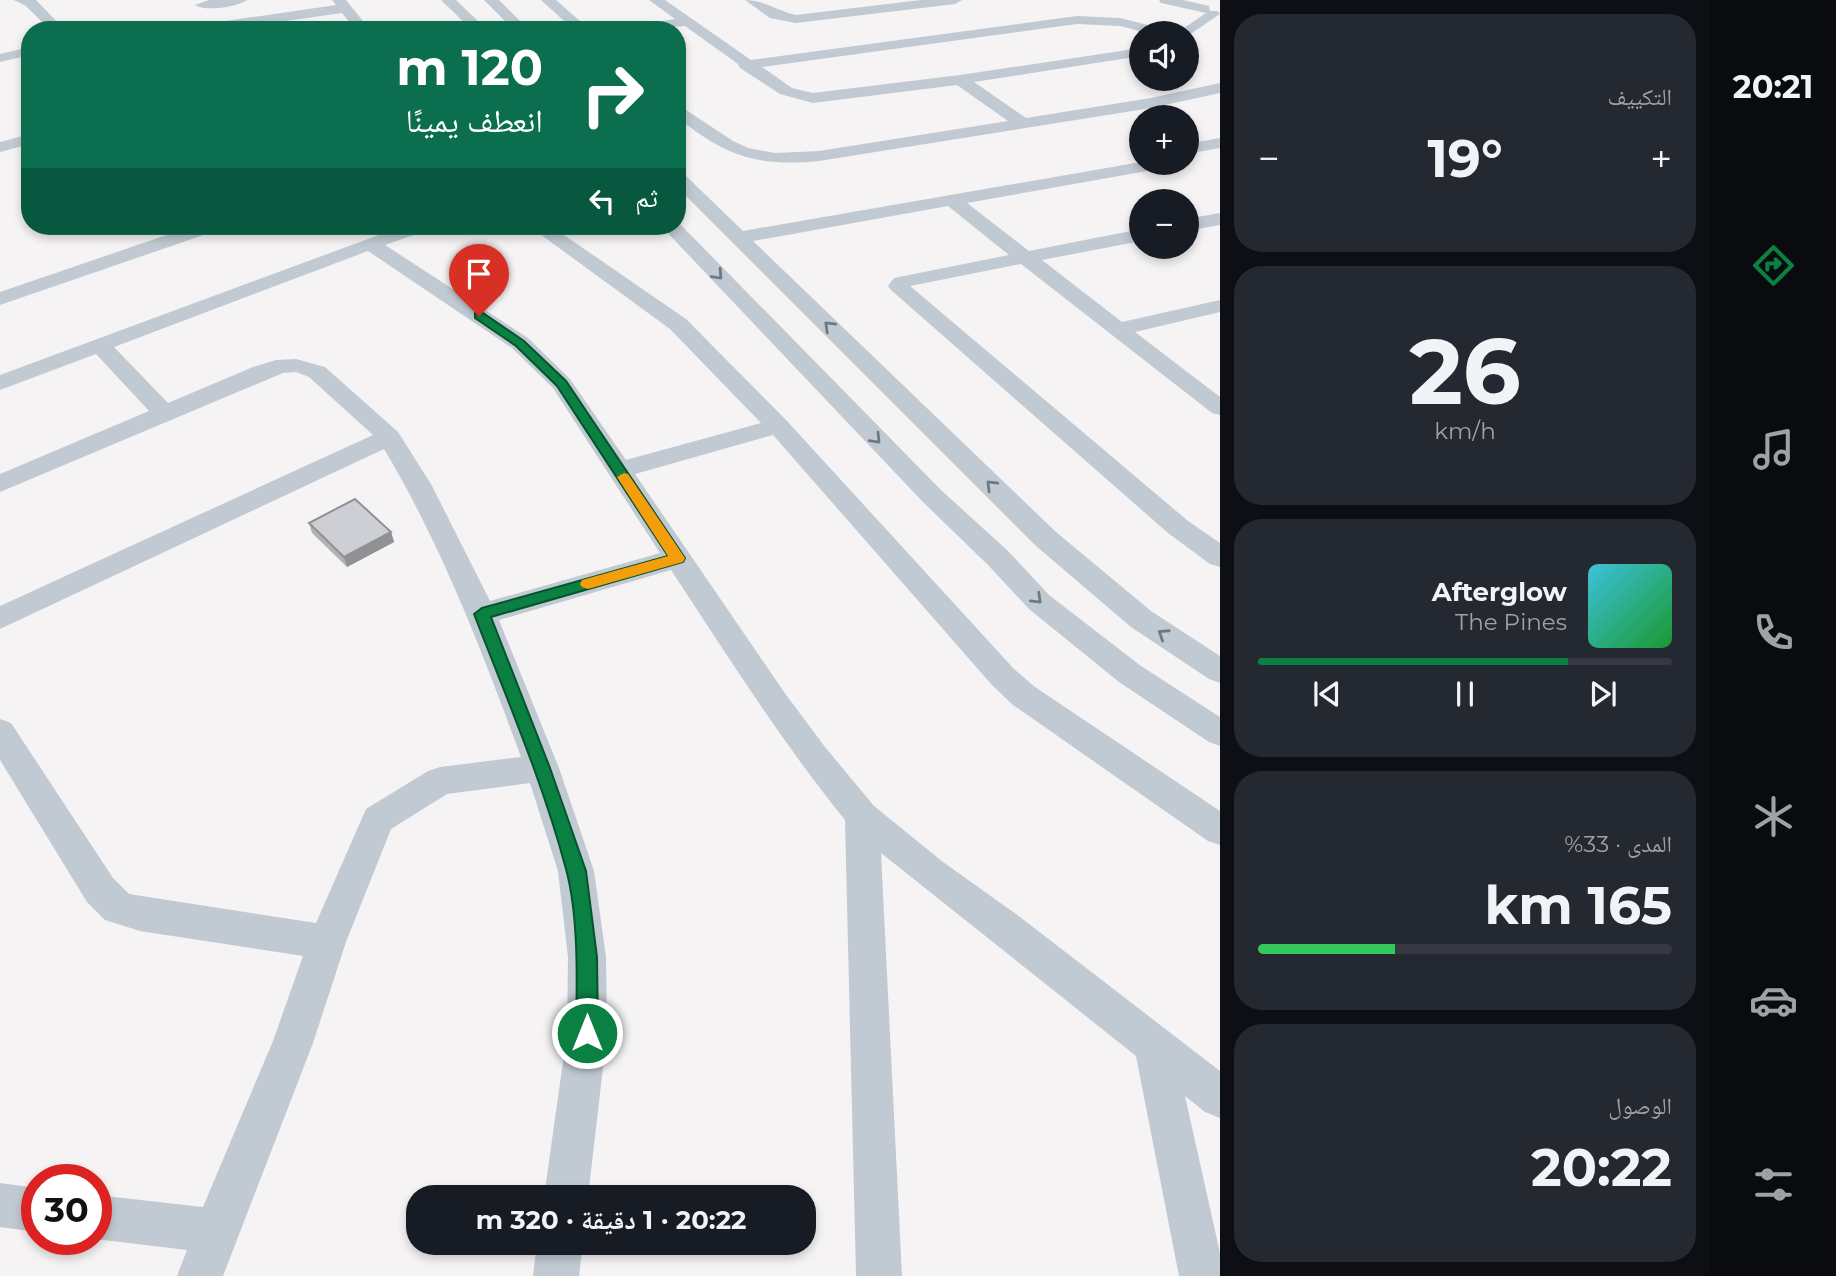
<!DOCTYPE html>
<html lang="ar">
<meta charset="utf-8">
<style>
:root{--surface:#171b24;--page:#242831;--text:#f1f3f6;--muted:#9ea1a6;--line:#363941;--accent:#0b8043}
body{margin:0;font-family:Montserrat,"Noto Naskh Arabic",sans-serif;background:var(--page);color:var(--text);direction:rtl;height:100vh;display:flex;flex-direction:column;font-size:26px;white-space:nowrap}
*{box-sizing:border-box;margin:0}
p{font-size:23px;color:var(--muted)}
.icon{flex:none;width:38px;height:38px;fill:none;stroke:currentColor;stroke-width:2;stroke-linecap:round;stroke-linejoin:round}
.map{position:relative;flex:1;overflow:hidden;direction:ltr}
.panel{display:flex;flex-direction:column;gap:14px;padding:14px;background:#0d0f14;width:490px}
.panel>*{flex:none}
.banner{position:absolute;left:21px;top:21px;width:665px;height:214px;border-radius:28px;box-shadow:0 4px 10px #0003;direction:rtl;background:#0b6e4f;color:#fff;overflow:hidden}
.controls{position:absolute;left:1129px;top:21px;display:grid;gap:14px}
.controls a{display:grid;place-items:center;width:70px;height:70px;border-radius:50%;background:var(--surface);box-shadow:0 4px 10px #0003;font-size:35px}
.speed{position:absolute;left:21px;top:1164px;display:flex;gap:14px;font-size:35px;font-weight:700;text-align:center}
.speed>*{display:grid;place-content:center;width:91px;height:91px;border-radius:50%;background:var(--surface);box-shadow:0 4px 10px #0003;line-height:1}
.speed .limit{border:10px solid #d22;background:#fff;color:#111}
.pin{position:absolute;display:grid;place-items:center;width:60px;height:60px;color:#fff;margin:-72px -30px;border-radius:50% 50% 50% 0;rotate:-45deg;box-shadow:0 0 7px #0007}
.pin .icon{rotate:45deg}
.me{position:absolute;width:77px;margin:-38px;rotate:0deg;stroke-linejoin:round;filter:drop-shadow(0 0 5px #0008)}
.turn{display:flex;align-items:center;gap:24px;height:147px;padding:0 28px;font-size:32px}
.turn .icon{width:91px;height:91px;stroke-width:2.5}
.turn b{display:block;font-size:49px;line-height:60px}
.then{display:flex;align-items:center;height:66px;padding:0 28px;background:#0003;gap:14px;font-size:26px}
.big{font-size:52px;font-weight:700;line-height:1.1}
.panel .widget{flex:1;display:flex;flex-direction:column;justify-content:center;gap:10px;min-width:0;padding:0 24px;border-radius:28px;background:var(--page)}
.panel .dial{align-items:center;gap:0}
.dial b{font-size:91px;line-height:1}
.song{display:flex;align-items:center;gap:21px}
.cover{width:84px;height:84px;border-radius:10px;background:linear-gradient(135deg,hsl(190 70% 55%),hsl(130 70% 35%))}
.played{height:7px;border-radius:4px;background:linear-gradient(90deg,var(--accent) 75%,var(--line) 75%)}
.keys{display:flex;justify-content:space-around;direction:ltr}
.heat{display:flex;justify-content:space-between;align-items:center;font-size:38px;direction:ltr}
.charge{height:10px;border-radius:5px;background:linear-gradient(90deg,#34c759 33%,var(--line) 0)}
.trip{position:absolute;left:406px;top:1185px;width:410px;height:70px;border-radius:28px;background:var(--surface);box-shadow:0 4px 10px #0003;font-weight:700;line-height:70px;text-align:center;direction:rtl}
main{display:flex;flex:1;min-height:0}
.tab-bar{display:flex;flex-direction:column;width:126px;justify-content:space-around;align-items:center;background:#090b0e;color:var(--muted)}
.tab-bar .icon{width:49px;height:49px}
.tab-bar .on{color:var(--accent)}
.tab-bar b{font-size:32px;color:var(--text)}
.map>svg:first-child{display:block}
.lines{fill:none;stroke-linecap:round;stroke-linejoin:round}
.minor{fill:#c1cad2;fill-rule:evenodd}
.wall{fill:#b0b2b7}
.shaded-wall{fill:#909195}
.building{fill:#cdcfd5;stroke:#909195;stroke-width:2}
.oneway{stroke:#6e7983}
.route{fill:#0b8043;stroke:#07532c;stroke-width:2}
.slow{fill:#f59e0b}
</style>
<main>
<nav class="tab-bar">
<b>20:21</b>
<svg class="icon on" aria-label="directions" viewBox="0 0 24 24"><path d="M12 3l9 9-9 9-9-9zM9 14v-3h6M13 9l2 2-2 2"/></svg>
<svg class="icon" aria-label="music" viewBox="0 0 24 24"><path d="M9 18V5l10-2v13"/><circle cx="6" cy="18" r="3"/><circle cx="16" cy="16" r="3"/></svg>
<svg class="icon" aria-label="phone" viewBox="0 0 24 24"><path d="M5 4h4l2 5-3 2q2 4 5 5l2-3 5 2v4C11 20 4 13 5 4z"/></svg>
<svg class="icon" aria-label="climate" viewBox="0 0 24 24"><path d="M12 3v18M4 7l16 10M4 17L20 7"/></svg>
<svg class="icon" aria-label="car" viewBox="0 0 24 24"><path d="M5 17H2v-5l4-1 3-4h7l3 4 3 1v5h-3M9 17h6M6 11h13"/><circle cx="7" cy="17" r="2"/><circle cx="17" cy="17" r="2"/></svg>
<svg class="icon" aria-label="filters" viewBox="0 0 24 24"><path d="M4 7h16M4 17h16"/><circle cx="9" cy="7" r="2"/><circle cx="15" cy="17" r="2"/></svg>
</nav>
<section class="panel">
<div class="widget"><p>التكييف</p>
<div class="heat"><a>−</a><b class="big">19°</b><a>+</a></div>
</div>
<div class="widget dial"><b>26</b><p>km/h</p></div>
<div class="widget">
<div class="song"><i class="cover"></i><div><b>Afterglow</b><p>The Pines</p></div></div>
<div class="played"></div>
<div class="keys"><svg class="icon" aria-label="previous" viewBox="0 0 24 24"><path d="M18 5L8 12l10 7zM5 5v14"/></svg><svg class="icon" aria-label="pause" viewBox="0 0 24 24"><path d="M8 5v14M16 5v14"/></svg><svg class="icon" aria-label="next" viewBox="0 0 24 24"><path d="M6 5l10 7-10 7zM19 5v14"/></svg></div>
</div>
<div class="widget"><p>المدى · 33%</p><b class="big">165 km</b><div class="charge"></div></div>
<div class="widget"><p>الوصول</p><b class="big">20:22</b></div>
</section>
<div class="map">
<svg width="1220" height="1276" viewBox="0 0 1220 1276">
<rect width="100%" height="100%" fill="#f5f3f3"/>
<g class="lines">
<!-- minor -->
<g class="minor">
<polygon points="14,0 36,0 65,30 50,30 26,6"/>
<path d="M209,0H247C237,7 205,12 195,5Z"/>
<polygon points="332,0 346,0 367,26 364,30 350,30 353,26 342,13 222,30 207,30 205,27 212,23 336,5"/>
<polygon points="441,0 456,0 487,30 472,30"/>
<polygon points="484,0 499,0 529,30 514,30"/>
<polygon points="541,0 556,0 590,30 574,30"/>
<path d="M649,0H665L751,60L1077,16L1120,18L1168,30L1170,33H1147L1120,26L1077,24L762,67L792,88L813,93L960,75L1141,48V56L974,82L1026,118L1151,98L1220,83V93L1151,108L819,161C757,167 725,156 677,117V104L733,141L748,148L775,153L819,151L1008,121L957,85L813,103L780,94L740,68L738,64L685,26L625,30L632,26L675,19Z"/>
<path d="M745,0C765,0 777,11 796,15L921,0H962L955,4L796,23L770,18Z"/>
<polygon points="1159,0 1183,0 1209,6 1210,11 1218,11 1220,14 1186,37 1186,33 1179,33 1181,30 1206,13 1161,3"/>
<polygon points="30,47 30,55 0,62 0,54"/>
<polygon points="30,134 30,144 0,152 0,142"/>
<polygon points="1220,138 1220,148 1186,154 1186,144"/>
<polygon points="1141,162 1173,163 1164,168 967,203 1029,251 1141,229 1141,241 1042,260 1122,322 1220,300 1220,312 1135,332 1220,397 1220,415 1212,413 1021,264 910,286 1188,521 1220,543 1220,567 1210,564 1168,533 891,290 888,286 894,278 1009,255 948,206 753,241 1056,532 1151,611 1220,656 1220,683 1209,679 1131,627 1036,546 677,187 677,172 683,173 743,231"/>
<polygon points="1220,213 1220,225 1186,231 1186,219"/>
<polygon points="678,222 941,490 1008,551 1049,595 1141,666 1220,717 1220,746 1209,742 1119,682 1029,609 988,565 923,502 661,226 677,226"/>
<polygon points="193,226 221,226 218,230 0,305 0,292"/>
<path d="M403,226H431L428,230L385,245L528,338L570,379L626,460L761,423L670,329L529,226H551L686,319L787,421L1014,669L1035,687L1220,811V845L1208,841L1013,705L992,685L773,435L635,474L784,692L825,747L874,806L943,862L1020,917L1220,1071V1118L1205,1112L1185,1096L1220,1253V1276H1179L1136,1056L881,853L902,1276H856L845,820C781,741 727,655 671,570L499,620L559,768L594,871L606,957L607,1033L588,1197H544L567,1033L568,957L558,871L530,783L447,794L391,829L346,942L313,1043L223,1276H177L187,1250L95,1239L96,1195L203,1207L273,1041L303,956L140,931L105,920L87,902L0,760V719L11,723L113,878L129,894L316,923L366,809L428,771L440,767L521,757C482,651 442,546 384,449L0,629V606L373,435L309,377L296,372L283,373L0,492V474L149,411L96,354L0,390V375ZM368,251L512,348L553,388L660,553L490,601L431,484L398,432L325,367L296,359L276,360L253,367L168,403L114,347Z"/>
<polygon points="0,1183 37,1188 37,1232 0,1227"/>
<polygon points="537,1242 583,1242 579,1276 533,1276"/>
</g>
</g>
<!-- wall -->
<polygon class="wall" points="309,523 391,532 394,542 347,567 312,533"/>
<!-- shaded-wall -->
<polygon class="shaded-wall" points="391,532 394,542 347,567 344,557"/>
<!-- building -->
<polygon class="building" points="355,499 391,532 344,557 309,523"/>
<!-- one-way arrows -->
<defs><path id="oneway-chevron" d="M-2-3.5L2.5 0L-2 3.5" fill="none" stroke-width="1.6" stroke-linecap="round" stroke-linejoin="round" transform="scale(1.75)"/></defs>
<g class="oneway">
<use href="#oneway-chevron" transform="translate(718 275) rotate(47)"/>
<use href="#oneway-chevron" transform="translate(829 326) rotate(-136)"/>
<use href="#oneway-chevron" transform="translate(876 439) rotate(46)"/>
<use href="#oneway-chevron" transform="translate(991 485) rotate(-135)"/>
<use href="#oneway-chevron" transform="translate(1037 599) rotate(44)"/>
<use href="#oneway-chevron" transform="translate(1163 634) rotate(-147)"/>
</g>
<!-- route -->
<path class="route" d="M475,313H483L524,341L566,381L685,558L683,562L491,617L550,768L586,871L597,957L598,1033L595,1040L587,1043L580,1040L576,1033C577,983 579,917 566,869C543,782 506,697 474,614L482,608L668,556L557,386L516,346L475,318Z"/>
<!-- slow -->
<polygon class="slow" points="624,473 628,474 685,558 683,562 588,589 582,587 580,584 582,580 668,556 617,477"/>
</svg>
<div class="controls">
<a><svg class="icon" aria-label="sound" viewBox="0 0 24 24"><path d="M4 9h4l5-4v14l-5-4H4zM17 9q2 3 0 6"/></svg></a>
<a>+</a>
<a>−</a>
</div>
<div class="speed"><div class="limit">30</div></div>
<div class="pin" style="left:479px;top:316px;background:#d93025"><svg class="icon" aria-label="arrive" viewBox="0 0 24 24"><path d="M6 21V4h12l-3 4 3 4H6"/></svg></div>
<svg class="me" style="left:587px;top:1033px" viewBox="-20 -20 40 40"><circle r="17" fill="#0b8043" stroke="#fff" stroke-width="3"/><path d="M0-11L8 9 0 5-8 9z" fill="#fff"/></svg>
<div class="trip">20:22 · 1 دقيقة · 320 m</div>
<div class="banner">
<div class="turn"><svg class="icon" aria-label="right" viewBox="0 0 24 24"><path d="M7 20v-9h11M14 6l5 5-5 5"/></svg><div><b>120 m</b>انعطف يمينًا</div></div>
<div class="then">ثم<svg class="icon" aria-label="left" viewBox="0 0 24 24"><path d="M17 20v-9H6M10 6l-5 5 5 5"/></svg></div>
</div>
</div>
</main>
